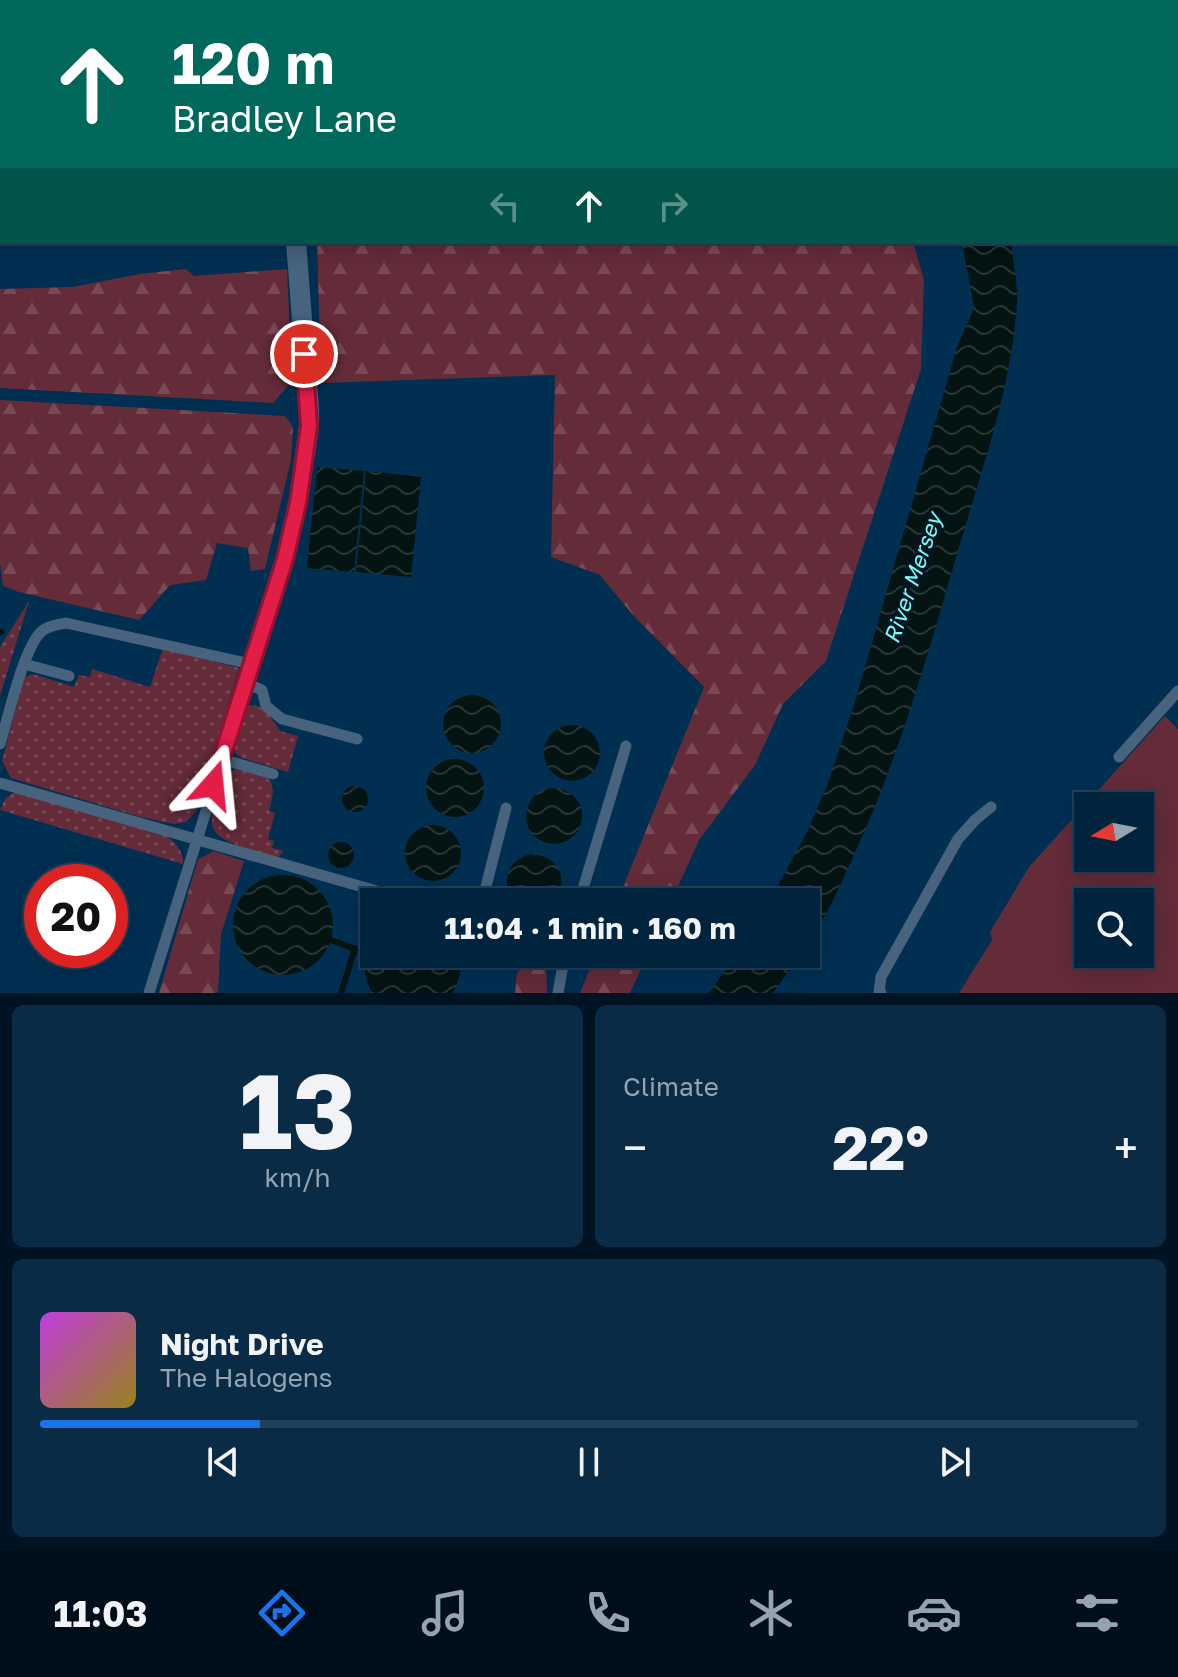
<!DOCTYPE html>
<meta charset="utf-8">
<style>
:root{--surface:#00233e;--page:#0a2b45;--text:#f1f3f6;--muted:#95a4b0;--line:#224058;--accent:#1a73e8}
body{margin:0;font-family:"Golos Text",sans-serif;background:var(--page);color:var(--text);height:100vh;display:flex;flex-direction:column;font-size:30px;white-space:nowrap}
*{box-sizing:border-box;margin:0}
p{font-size:26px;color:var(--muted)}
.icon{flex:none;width:44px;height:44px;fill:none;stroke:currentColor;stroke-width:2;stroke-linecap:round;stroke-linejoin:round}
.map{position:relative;height:993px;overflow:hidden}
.details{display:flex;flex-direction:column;gap:12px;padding:12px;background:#001322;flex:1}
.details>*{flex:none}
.guide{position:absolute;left:0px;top:0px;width:1178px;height:244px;box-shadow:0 4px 20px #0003,0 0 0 2px var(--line);background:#00695c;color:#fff;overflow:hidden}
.needle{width:52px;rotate:260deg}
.fabs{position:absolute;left:1074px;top:792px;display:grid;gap:16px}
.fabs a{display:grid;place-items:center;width:80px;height:80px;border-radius:0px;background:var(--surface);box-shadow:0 4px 20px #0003,0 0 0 2px var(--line);font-size:40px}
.speed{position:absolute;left:24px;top:864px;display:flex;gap:16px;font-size:40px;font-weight:700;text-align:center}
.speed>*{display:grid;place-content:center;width:104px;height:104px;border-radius:50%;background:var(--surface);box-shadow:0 4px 20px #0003,0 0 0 2px var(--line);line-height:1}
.speed .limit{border:12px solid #d22;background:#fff;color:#111}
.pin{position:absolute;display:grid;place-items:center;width:68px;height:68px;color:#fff;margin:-34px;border:4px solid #fff;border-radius:50%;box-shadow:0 2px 8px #0007}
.me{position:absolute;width:88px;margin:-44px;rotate:18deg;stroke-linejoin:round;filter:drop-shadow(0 0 6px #0008)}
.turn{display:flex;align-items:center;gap:28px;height:168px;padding:0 40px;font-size:36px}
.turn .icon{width:104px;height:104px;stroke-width:2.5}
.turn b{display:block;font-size:56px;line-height:68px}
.lanes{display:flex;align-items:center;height:76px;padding:0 40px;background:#0003;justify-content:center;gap:40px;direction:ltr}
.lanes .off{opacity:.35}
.big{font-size:60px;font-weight:700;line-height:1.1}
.details .widget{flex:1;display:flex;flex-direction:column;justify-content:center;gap:12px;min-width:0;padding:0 28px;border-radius:12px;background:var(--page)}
.details .dial{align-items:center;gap:0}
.dial b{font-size:104px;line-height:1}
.song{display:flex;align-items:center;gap:24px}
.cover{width:96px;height:96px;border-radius:12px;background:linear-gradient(135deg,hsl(290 70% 55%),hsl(50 70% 35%))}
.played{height:8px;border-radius:4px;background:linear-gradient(90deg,var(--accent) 20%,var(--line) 20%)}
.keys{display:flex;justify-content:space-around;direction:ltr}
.heat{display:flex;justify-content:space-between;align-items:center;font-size:44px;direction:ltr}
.details .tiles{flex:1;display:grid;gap:12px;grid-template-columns:1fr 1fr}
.widget:last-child{grid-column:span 2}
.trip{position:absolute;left:360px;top:888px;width:460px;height:80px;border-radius:0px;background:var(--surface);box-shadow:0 4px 20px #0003,0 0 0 2px var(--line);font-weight:700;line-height:80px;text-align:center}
.tabs{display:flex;height:128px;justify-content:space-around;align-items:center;background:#000e19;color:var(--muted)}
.tabs .icon{width:56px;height:56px}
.tabs .on{color:var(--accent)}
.tabs b{font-size:36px;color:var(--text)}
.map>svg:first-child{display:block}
.grass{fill:url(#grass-dots)}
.forest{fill:url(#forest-firs)}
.park{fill:#642b39;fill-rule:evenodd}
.water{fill:url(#water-waves)}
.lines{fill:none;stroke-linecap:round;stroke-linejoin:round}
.stream{stroke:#041412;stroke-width:6}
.service{stroke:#47637d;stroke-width:11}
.minor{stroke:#47637d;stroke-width:20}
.route-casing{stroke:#92132f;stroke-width:20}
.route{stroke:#e11d48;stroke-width:14}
.labels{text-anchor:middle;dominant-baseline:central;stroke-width:6;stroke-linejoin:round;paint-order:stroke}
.water-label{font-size:22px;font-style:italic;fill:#7afef1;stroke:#041626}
</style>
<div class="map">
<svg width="1178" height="993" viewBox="0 0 1178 993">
<defs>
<pattern id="grass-dots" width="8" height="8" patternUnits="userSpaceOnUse" patternTransform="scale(2)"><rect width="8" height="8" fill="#642b39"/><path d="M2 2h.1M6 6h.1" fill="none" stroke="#794956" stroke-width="1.8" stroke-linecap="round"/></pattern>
<pattern id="forest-firs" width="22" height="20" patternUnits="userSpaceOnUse" patternTransform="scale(2)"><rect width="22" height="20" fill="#642b39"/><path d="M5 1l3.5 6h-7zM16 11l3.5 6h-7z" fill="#794956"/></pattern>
<pattern id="water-waves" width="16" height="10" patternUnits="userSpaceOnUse" patternTransform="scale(2)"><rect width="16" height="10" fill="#041412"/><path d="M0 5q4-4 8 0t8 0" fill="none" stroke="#273635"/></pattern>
</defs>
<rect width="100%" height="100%" fill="#002f52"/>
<!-- grass -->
<g class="grass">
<polygon points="29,601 0,696 0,647"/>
<polygon points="163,648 239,668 196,811 186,822 174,824 137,816 11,778 2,761 24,677 33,674 74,687 79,675 90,677 92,669 150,687"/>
<path d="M255,705L266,711L280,731L298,736L288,772L242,758L235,753C232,742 235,711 247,706C250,705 252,706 255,705Z"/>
<path d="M235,769C266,777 280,773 269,811L275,813L268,839L274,841L272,848L284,851L277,858C262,853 221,843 214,830C209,822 214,809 215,800C218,786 222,776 235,769Z"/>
<path d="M16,791L167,836C177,844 183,851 183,864L0,810L5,799Z"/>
</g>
<!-- forest -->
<g class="forest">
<polygon points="317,242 913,242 924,280 921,369 826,661 783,704 755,765 699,840 671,902 617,902 704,687 632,614 600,575 551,557 555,375 321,383"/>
<polygon points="186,269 194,276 287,269 292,381 273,403 0,388 0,289 72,287 140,274"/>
<polygon points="0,400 285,416 293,427 291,460 265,569 251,571 248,548 217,543 206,580 170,585 139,620 19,592 3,586 0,563"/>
<polygon points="214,851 244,861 221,934 218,991 217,993 159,993 198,859"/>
<polygon points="596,954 648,954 630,993 580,993"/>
<polygon points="528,961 546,964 547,993 515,993 517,973"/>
</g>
<!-- park -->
<path class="park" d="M1165,716L1178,729V993H959L992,940L990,932L1029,867ZM1088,806H1140V858H1088ZM1088,902H1140V954H1088Z"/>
<!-- water -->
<g class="water">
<path d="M962,242H1011C1013,261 1018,283 1017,302C1012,386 983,465 960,544C929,650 900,755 854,855C840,886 826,918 806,946V902H769L807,832L827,786L854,705L957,347L974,308Z"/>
<polygon points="317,467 364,471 354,572 307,568"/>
<polygon points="366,471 421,477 411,577 356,572"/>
<circle cx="472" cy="724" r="29"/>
<circle cx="572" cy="753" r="28"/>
<circle cx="455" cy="788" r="29"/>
<circle cx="355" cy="799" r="13"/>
<circle cx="554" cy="816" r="28"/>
<circle cx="433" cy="853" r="28"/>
<circle cx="341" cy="855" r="13"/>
<path d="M531,854C559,856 570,879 554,902H514C500,882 507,860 531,854Z"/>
<circle cx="283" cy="925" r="50"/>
<path d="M374,937V954H459C463,968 459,980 453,993H372C362,973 363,957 374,937Z"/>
<polygon points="737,954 801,954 773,993 709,993"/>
</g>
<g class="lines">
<!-- stream -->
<g class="stream">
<polyline points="0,632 1,632"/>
<polyline points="331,940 366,953"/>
<polyline points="341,993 355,948"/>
</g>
<!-- service -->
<g class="service">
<polyline points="24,664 69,676"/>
<polyline points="246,683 262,690 266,706 282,719 357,739"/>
<path d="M0,744C8,718 24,646 42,631C49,625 58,625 66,623L251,664"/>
<polyline points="1119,757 1178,691"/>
<polyline points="221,759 273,774"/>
<polyline points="0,783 415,902"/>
<polyline points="482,902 506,808"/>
<polyline points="579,902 626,746"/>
<polyline points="149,993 285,559 298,503 305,455"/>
<polyline points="558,993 565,954"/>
<polyline points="881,993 879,992 881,977 958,839 975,820 991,807"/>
</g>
<!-- minor -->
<g class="minor">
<polyline points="279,0 279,2"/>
<polyline points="1176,87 1178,87"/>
<polyline points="296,242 309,409 309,426 305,455"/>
</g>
</g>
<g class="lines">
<defs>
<polyline id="route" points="213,785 285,559 298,503 309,426 304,354"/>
</defs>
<!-- route casing -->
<use href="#route" class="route-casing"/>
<!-- route -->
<use href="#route" class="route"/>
</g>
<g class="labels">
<!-- water labels -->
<g class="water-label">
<text transform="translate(912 578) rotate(-71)">River Mersey</text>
</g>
</g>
</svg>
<div class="fabs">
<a><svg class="needle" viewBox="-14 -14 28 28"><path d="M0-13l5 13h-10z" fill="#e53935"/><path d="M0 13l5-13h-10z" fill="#95a4b0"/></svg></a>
<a><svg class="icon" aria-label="search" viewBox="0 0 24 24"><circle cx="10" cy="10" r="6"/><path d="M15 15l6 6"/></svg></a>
</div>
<div class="speed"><div class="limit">20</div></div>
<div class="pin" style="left:304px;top:354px;background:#d93025"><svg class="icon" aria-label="arrive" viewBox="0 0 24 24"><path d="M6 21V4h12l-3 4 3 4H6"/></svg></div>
<svg class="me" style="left:213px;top:785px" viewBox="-20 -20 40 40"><path d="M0-17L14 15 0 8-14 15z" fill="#e11d48" stroke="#fff" stroke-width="4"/></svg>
<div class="trip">11:04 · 1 min · 160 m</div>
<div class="guide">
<div class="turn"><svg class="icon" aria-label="ahead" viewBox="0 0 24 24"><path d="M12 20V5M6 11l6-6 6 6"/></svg><div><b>120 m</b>Bradley Lane</div></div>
<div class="lanes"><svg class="icon off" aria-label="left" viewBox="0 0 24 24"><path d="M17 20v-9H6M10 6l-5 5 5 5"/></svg><svg class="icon" aria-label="ahead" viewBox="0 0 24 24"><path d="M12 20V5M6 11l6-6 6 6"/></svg><svg class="icon off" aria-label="right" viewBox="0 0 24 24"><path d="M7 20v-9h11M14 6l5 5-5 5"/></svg></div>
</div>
</div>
<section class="details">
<div class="tiles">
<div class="widget dial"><b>13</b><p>km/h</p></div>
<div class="widget"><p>Climate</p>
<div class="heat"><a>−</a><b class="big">22°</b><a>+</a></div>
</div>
<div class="widget">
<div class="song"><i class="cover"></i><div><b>Night Drive</b><p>The Halogens</p></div></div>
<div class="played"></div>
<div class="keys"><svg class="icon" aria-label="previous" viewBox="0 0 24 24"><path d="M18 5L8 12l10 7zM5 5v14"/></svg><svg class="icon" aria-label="pause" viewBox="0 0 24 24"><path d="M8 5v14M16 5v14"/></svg><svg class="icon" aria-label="next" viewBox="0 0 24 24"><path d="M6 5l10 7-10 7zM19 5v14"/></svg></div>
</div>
</div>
</section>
<nav class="tabs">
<b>11:03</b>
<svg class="icon on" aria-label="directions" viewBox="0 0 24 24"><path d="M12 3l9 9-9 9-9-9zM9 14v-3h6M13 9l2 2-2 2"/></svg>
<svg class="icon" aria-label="music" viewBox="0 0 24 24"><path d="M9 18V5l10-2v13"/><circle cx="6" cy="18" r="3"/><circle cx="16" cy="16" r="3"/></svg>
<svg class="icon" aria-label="phone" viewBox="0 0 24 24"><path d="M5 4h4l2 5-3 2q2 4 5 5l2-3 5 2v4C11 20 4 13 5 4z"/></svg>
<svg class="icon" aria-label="climate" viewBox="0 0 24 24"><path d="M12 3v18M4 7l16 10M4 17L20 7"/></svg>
<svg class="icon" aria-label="car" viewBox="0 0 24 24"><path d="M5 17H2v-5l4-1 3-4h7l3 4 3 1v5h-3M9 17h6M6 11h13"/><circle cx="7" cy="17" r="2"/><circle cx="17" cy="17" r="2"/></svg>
<svg class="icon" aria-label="filters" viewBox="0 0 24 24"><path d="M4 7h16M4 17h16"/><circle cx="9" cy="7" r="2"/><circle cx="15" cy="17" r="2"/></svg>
</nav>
